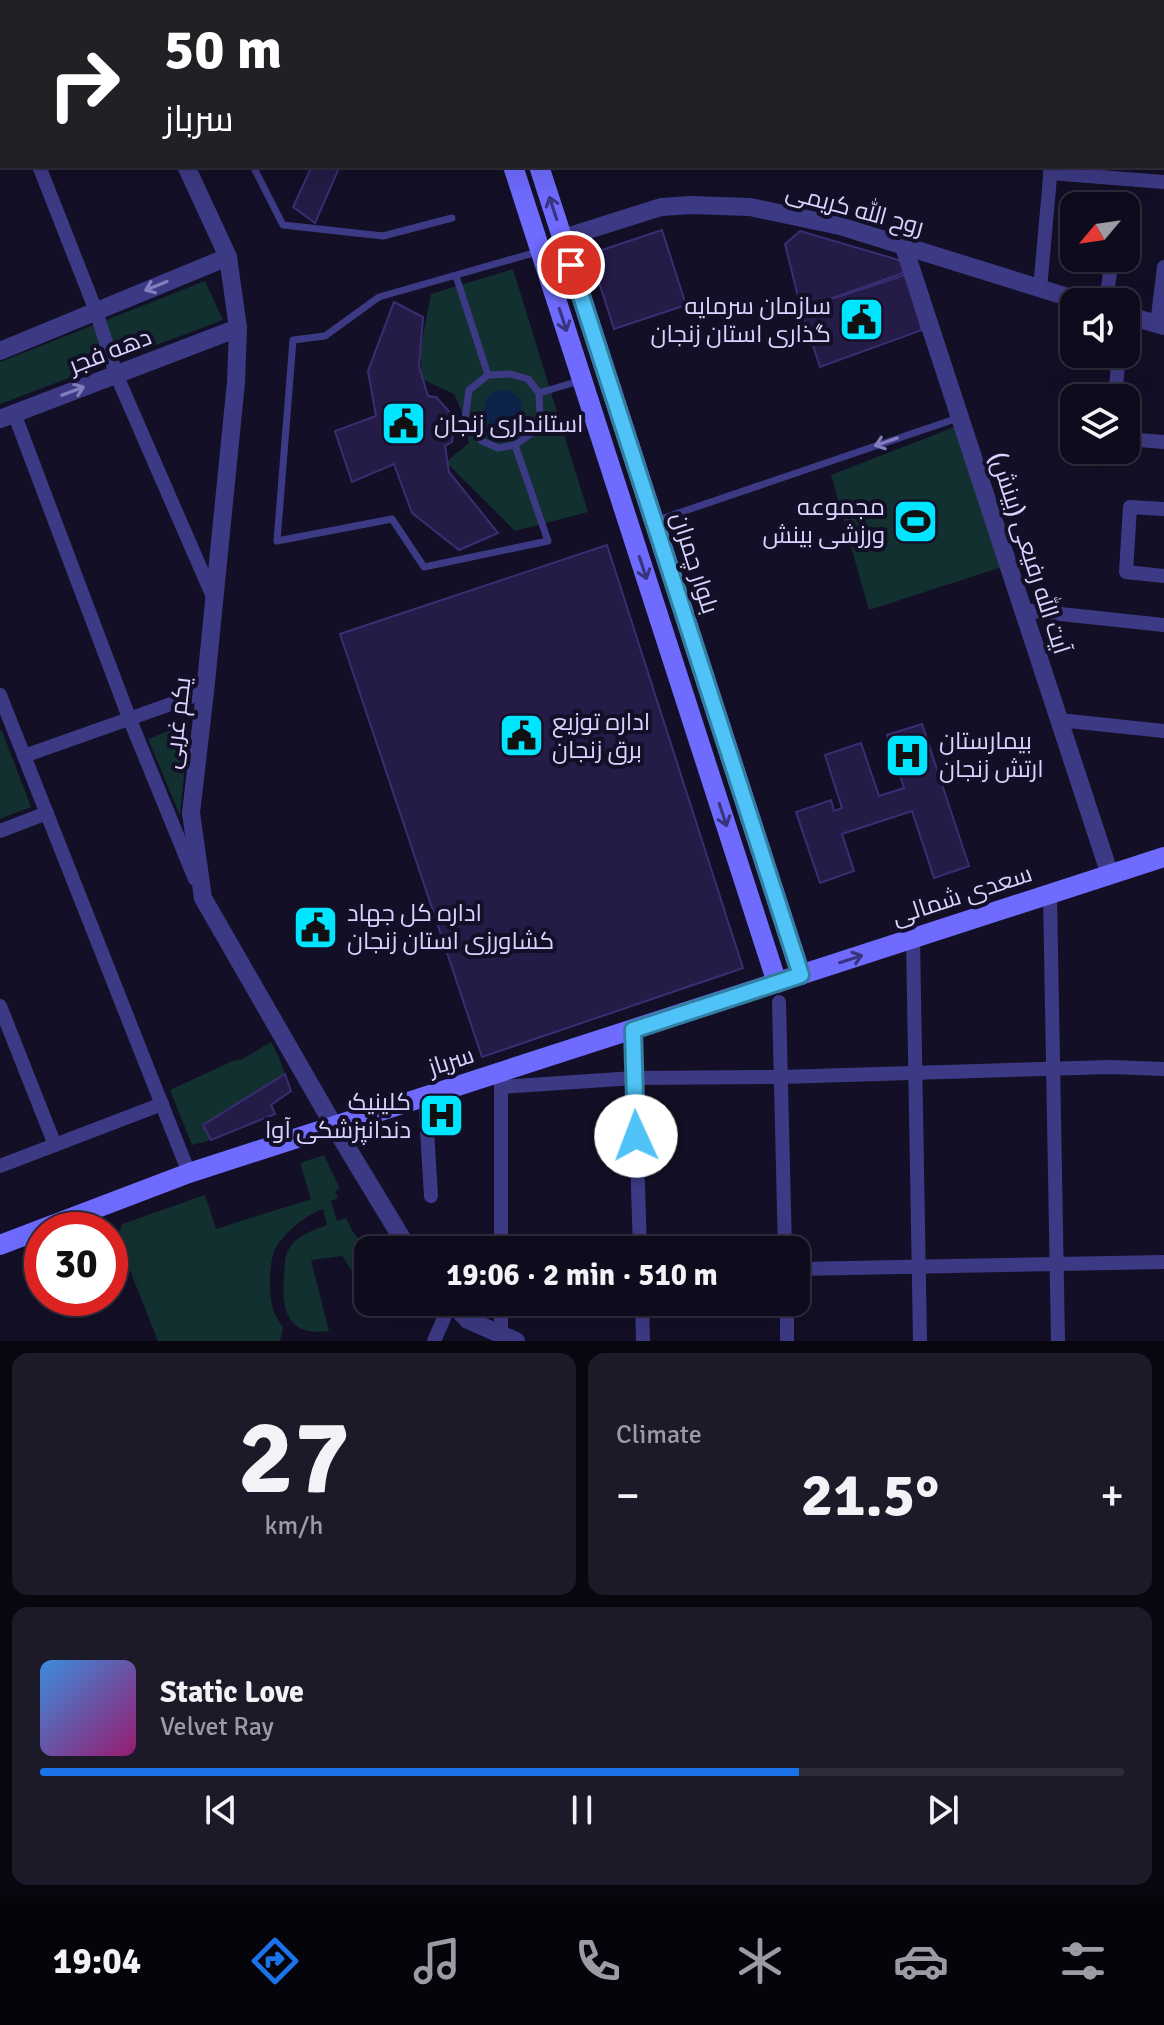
<!DOCTYPE html>
<meta charset="utf-8">
<style>
:root{--surface:#0e0b1c;--page:#1c1929;--text:#f1f3f6;--muted:#9b9ba3;--line:#2e2b3b;--accent:#1a73e8}
body{margin:0;font-family:Signika,Cairo,sans-serif;background:var(--page);color:var(--text);height:100vh;display:flex;flex-direction:column;font-size:30px;white-space:nowrap}
*{box-sizing:border-box;margin:0}
p{font-size:26px;color:var(--muted)}
.icon{flex:none;width:44px;height:44px;fill:none;stroke:currentColor;stroke-width:2;stroke-linecap:round;stroke-linejoin:round}
.map{position:relative;height:1341px;overflow:hidden}
.panel{display:flex;flex-direction:column;gap:12px;padding:12px;background:#08060f;flex:1}
.panel>*{flex:none}
.guide{position:absolute;left:0px;top:0px;width:1164px;height:168px;box-shadow:0 8px 32px #0002,0 0 0 2px var(--line);background:#202124;color:#fff;overflow:hidden}
.needle{width:52px;rotate:241deg}
.controls{position:absolute;left:1060px;top:192px;display:grid;gap:16px}
.controls a{display:grid;place-items:center;width:80px;height:80px;border-radius:16px;background:var(--surface);box-shadow:0 8px 32px #0002,0 0 0 2px var(--line);font-size:40px}
.speed{position:absolute;left:24px;top:1212px;display:flex;gap:16px;font-size:40px;font-weight:700;text-align:center}
.speed>*{display:grid;place-content:center;width:104px;height:104px;border-radius:50%;background:var(--surface);box-shadow:0 8px 32px #0002,0 0 0 2px var(--line);line-height:1}
.speed .limit{border:12px solid #d22;background:#fff;color:#111}
.pin{position:absolute;display:grid;place-items:center;width:68px;height:68px;color:#fff;margin:-34px;border:4px solid #fff;border-radius:50%;box-shadow:0 2px 8px #0007}
.me{position:absolute;width:88px;margin:-44px;rotate:358deg;stroke-linejoin:round;filter:drop-shadow(0 0 6px #0008)}
.turn{display:flex;align-items:center;gap:28px;height:168px;padding:0 32px;font-size:36px}
.turn .icon{width:104px;height:104px;stroke-width:2.5}
.turn b{display:block;font-size:56px;line-height:68px}
.big{font-size:60px;font-weight:700;line-height:1.1}
.panel .widget{flex:1;display:flex;flex-direction:column;justify-content:center;gap:12px;min-width:0;padding:0 28px;border-radius:16px;background:var(--page)}
.panel .dial{align-items:center;gap:0}
.dial b{font-size:104px;line-height:1}
.song{display:flex;align-items:center;gap:24px}
.cover{width:96px;height:96px;border-radius:12px;background:linear-gradient(135deg,hsl(210 70% 55%),hsl(320 70% 35%))}
.played{height:8px;border-radius:4px;background:linear-gradient(90deg,var(--accent) 70%,var(--line) 70%)}
.keys{display:flex;justify-content:space-around;direction:ltr}
.heat{display:flex;justify-content:space-between;align-items:center;font-size:44px;direction:ltr}
.panel .tiles{flex:1;display:grid;gap:12px;grid-template-columns:1fr 1fr}
.widget:last-child{grid-column:span 2}
.trip{position:absolute;left:354px;top:1236px;width:456px;height:80px;border-radius:16px;background:var(--surface);box-shadow:0 8px 32px #0002,0 0 0 2px var(--line);font-weight:700;line-height:80px;text-align:center}
.menu{display:flex;height:128px;justify-content:space-around;align-items:center;background:#06040b;color:var(--muted)}
.menu .icon{width:56px;height:56px}
.menu .current{color:var(--accent)}
.menu b{font-size:36px;color:var(--text)}
.map>svg:first-child{display:block}
.green{fill:#12302f}
.water{fill:#0c2248}
.building{fill:#241b47;stroke:#3b2d73;stroke-width:2}
.lines{fill:none;stroke-linecap:round;stroke-linejoin:round}
.service{stroke:#3d3a85;stroke-width:7}
.minor{stroke:#3d3a85;stroke-width:14}
.tertiary{stroke:#3d3a85;stroke-width:18}
.secondary{stroke:#6f6bff;stroke-width:20}
.oneway{stroke:#38347d}
.oneway2{stroke:#837fbc}
.route-casing{stroke:#337fa1;stroke-width:20}
.route{stroke:#4fc3f7;stroke-width:14}
.labels{text-anchor:middle;dominant-baseline:central;stroke-width:8;stroke-linejoin:round;paint-order:stroke}
.street-label{font-size:24px;fill:#d9d4ff;stroke:#130f26}
.poi-label{font-size:24px;fill:#d9d4ff;stroke:#130f26;text-anchor:start}
</style>
<div class="map">
<svg width="1164" height="1341" viewBox="0 0 1164 1341">
<rect width="100%" height="100%" fill="#130f26"/>
<!-- green -->
<g class="green">
<polygon points="402,0 606,0 604,2 403,2"/>
<polygon points="513,269 588,512 515,531 446,462 469,443 465,419 454,394 421,379 421,346 431,294"/>
<polygon points="205,281 223,320 0,404 0,362"/>
<polygon points="957,426 1002,567 869,610 831,475"/>
<polygon points="189,723 180,816 148,739"/>
<polygon points="0,731 2,731 31,807 0,819"/>
<polygon points="271,1042 279,1058 285,1074 203,1125 211,1140 192,1145 170,1090 235,1060 241,1060"/>
<path d="M324,1155L340,1189L335,1191L338,1198L331,1201L337,1221L346,1218L352,1230L368,1253V1275L352,1271L342,1256L311,1260L329,1331C289,1337 281,1312 284,1277C285,1267 284,1255 290,1247C298,1235 313,1230 327,1225L323,1209C306,1215 289,1229 278,1244C268,1258 268,1296 274,1312C276,1317 280,1323 283,1328L280,1341H158L117,1238L122,1224L205,1195L216,1229L311,1199L300,1163Z"/>
</g>
<!-- water -->
<circle class="water" cx="503" cy="409" r="19"/>
<!-- building -->
<g class="building">
<polygon points="312,166 340,166 315,223 293,207"/>
<polygon points="662,230 686,305 614,329 590,254"/>
<polygon points="800,231 899,260 906,272 801,309 785,244"/>
<polygon points="905,275 922,330 820,367 801,309"/>
<polygon points="394,302 423,317 419,367 428,396 436,397 455,418 452,442 445,446 449,472 498,533 459,550 412,513 394,464 352,482 335,431 376,416 368,371"/>
<polygon points="607,545 743,968 482,1057 340,634"/>
<polygon points="922,724 969,866 934,878 912,811 842,834 854,871 820,883 796,812 831,800 834,811 842,808 825,755 861,743 879,796 904,788 887,735"/>
<polygon points="285,1074 291,1091 271,1105 275,1114 211,1140 203,1125"/>
</g>
<g class="lines">
<!-- service -->
<g class="service">
<polyline points="208,0 209,2"/>
<polyline points="297,0 298,2"/>
<polyline points="179,2 182,0"/>
<polyline points="253,166 283,225 383,236 452,218"/>
<polyline points="456,276 488,375"/>
<polygon points="510,374 528,379 539,393 540,416 535,431 515,445 498,448 482,441 465,419 469,390 488,375"/>
<polyline points="539,393 579,381"/>
<polyline points="515,445 548,541 424,567 392,519 277,541 293,340 325,336 379,297 537,252"/>
<polyline points="655,521 958,418"/>
</g>
<!-- minor -->
<g class="minor">
<polyline points="785,0 785,2"/>
<polyline points="986,0 986,2"/>
<polyline points="687,2 687,0"/>
<polyline points="921,2 921,0"/>
<polyline points="1061,2 1062,0"/>
<polyline points="1160,2 1160,0"/>
<polyline points="1162,45 1164,46"/>
<polyline points="0,65 2,70"/>
<polyline points="0,163 2,162"/>
<polyline points="39,166 96,311 116,374 214,599"/>
<polyline points="1050,173 1164,182"/>
<polyline points="1040,289 1051,166"/>
<polyline points="1106,302 1112,258"/>
<polyline points="1157,324 1164,267"/>
<polyline points="1115,398 1119,354"/>
<polyline points="14,413 130,720 195,879"/>
<polyline points="1126,439 1164,442"/>
<polyline points="1164,509 1130,507 1126,572 1164,576"/>
<polyline points="1023,610 1164,625"/>
<polyline points="0,695 189,1173"/>
<polyline points="1059,720 1164,731"/>
<polyline points="24,756 205,692"/>
<polyline points="0,831 47,813"/>
<polyline points="1050,894 1058,1341"/>
<polyline points="913,939 920,1341"/>
<polyline points="779,1002 785,1250"/>
<polyline points="0,1006 55,1145"/>
<polyline points="633,1030 640,1250"/>
<polyline points="501,1087 634,1078 780,1077 1111,1067 1164,1069"/>
<polyline points="425,1097 431,1196"/>
<polyline points="0,1166 162,1104"/>
<polyline points="501,1250 501,1080"/>
<polyline points="796,1269 1164,1262"/>
<polyline points="642,1302 643,1341"/>
<polyline points="787,1302 787,1341"/>
<polyline points="501,1334 501,1302"/>
<polyline points="434,1341 451,1302"/>
</g>
<!-- tertiary -->
<g class="tertiary">
<polyline points="61,0 62,2"/>
<polyline points="186,166 228,257 238,328 236,382 205,692 191,813 203,898 334,1126 409,1250"/>
<polyline points="563,238 661,207 691,205 750,207 840,226 1084,302"/>
<polyline points="904,247 1110,875"/>
<polyline points="1126,315 1164,326"/>
<polyline points="0,351 228,257"/>
<polyline points="0,419 238,328"/>
<polyline points="451,1302 468,1320 516,1341"/>
</g>
<!-- secondary -->
<g class="secondary">
<polyline points="375,0 377,2"/>
<polyline points="629,2 631,0"/>
<polyline points="513,166 777,983"/>
<polyline points="539,166 801,975"/>
<polyline points="0,1245 189,1173 1164,857"/>
</g>
</g>
<!-- one-way arrows -->
<defs><path id="oneway-shaft" d="M-6 0H5M1.5-3L5.5 0L1.5 3" fill="none" stroke-width="1.6" stroke-linecap="round" stroke-linejoin="round" transform="scale(2)"/></defs>
<g class="oneway">
<use href="#oneway-shaft" transform="translate(553 208) rotate(-108)"/>
<use href="#oneway-shaft" transform="translate(563 320) rotate(72)"/>
<use href="#oneway-shaft" transform="translate(643 568) rotate(72)"/>
<use href="#oneway-shaft" transform="translate(723 815) rotate(72)"/>
<use href="#oneway-shaft" transform="translate(851 959) rotate(-18)"/>
</g>
<g class="oneway2">
<use href="#oneway-shaft" transform="translate(156 286) rotate(158)"/>
<use href="#oneway-shaft" transform="translate(73 391) rotate(-21)"/>
<use href="#oneway-shaft" transform="translate(886 442) rotate(161)"/>
</g>
<g class="lines">
<defs>
<polyline id="route" points="571,265 801,975 633,1030 636,1136"/>
</defs>
<!-- route casing -->
<use href="#route" class="route-casing"/>
<!-- route -->
<use href="#route" class="route"/>
</g>
<!-- icons -->
<defs>
<symbol id="civic-square" viewBox="-11 -11 22 22"><rect x="-9" y="-9" width="18" height="18" rx="4" fill="#00e5ff" stroke="#130f26"/><path d="M-.6-6.5H3V-4.5H.6V-3L4-1V1h2V6H-6V1h2V-1L-.6-3ZM-1.2 2.5V6h2.4V2.5Z" fill="#111"/></symbol>
<symbol id="stadium-square" viewBox="-11 -11 22 22"><rect x="-9" y="-9" width="18" height="18" rx="4" fill="#00e5ff" stroke="#130f26"/><path d="M0-5a6.5 5 0 1 0 0 10a6.5 5 0 1 0 0-10ZM-3.5-1.8h7v3.6h-7Z" fill="#111"/></symbol>
<symbol id="hospital-square" viewBox="-11 -11 22 22"><rect x="-9" y="-9" width="18" height="18" rx="4" fill="#00e5ff" stroke="#130f26"/><path d="M-5-5h3v3.5h4V-5h3V5h-3V1.5h-4V5h-3Z" fill="#111"/></symbol>
</defs>
<g fill-rule="evenodd">
<use href="#civic-square" x="836" y="294" width="51" height="51"/>
<use href="#civic-square" x="378" y="398" width="51" height="51"/>
<use href="#stadium-square" x="890" y="496" width="51" height="51"/>
<use href="#civic-square" x="496" y="710" width="51" height="51"/>
<use href="#hospital-square" x="882" y="730" width="51" height="51"/>
<use href="#civic-square" x="290" y="902" width="51" height="51"/>
<use href="#hospital-square" x="416" y="1090" width="51" height="51"/>
</g>
<g class="labels">
<!-- street labels -->
<g class="street-label">
<text transform="translate(855 209) rotate(15)">روح الله کریمی</text>
<text transform="translate(110 351) rotate(-21)">دهه فجر</text>
<text transform="translate(1030 553) rotate(72)">آیت الله رفیعی (بینش)</text>
<text transform="translate(695 563) rotate(72)">بلوار چمران</text>
<text transform="translate(177 723) rotate(-83)">یکم غربی</text>
<text transform="translate(962 895) rotate(-18)">سعدی شمالی</text>
<text transform="translate(451 1061) rotate(-18)">سرباز</text>
</g>
<!-- poi labels -->
<g class="poi-label">
<text x="831" y="306" text-anchor="end">سازمان سرمایه<tspan x="831" dy="28">گذاری استان زنجان</tspan></text>
<text x="434" y="424">استانداری زنجان</text>
<text x="885" y="507" text-anchor="end">مجموعه<tspan x="885" dy="28">ورزشی بینش</tspan></text>
<text x="552" y="722">اداره توزیع<tspan x="552" dy="28">برق زنجان</tspan></text>
<text x="939" y="741">بیمارستان<tspan x="939" dy="28">ارتش زنجان</tspan></text>
<text x="347" y="913">اداره کل جهاد<tspan x="347" dy="28">کشاورزی استان زنجان</tspan></text>
<text x="411" y="1102" text-anchor="end">کلینیک<tspan x="411" dy="28">دندانپزشکی آوا</tspan></text>
</g>
</g>
</svg>
<div class="controls">
<a><svg class="needle" viewBox="-14 -14 28 28"><path d="M0-13l5 13h-10z" fill="#e53935"/><path d="M0 13l5-13h-10z" fill="#9b9ba3"/></svg></a>
<a><svg class="icon" aria-label="sound" viewBox="0 0 24 24"><path d="M4 9h4l5-4v14l-5-4H4zM17 9q2 3 0 6"/></svg></a>
<a><svg class="icon" aria-label="layers" viewBox="0 0 24 24"><path d="M12 4l9 5-9 5-9-5zM3 14l9 5 9-5"/></svg></a>
</div>
<div class="speed"><div class="limit">30</div></div>
<div class="pin" style="left:571px;top:265px;background:#d93025"><svg class="icon" aria-label="arrive" viewBox="0 0 24 24"><path d="M6 21V4h12l-3 4 3 4H6"/></svg></div>
<svg class="me" style="left:636px;top:1136px" viewBox="-20 -20 40 40"><circle r="19" fill="#fff"/><path d="M0-13L10 11 0 6-10 11z" fill="#4fc3f7"/></svg>
<div class="trip">19:06 · 2 min · 510 m</div>
<div class="guide">
<div class="turn"><svg class="icon" aria-label="right" viewBox="0 0 24 24"><path d="M7 20v-9h11M14 6l5 5-5 5"/></svg><div><b>50 m</b>سرباز</div></div>
</div>
</div>
<section class="panel">
<div class="tiles">
<div class="widget dial"><b>27</b><p>km/h</p></div>
<div class="widget"><p>Climate</p>
<div class="heat"><a>−</a><b class="big">21.5°</b><a>+</a></div>
</div>
<div class="widget">
<div class="song"><i class="cover"></i><div><b>Static Love</b><p>Velvet Ray</p></div></div>
<div class="played"></div>
<div class="keys"><svg class="icon" aria-label="previous" viewBox="0 0 24 24"><path d="M18 5L8 12l10 7zM5 5v14"/></svg><svg class="icon" aria-label="pause" viewBox="0 0 24 24"><path d="M8 5v14M16 5v14"/></svg><svg class="icon" aria-label="next" viewBox="0 0 24 24"><path d="M6 5l10 7-10 7zM19 5v14"/></svg></div>
</div>
</div>
</section>
<nav class="menu">
<b>19:04</b>
<svg class="icon current" aria-label="directions" viewBox="0 0 24 24"><path d="M12 3l9 9-9 9-9-9zM9 14v-3h6M13 9l2 2-2 2"/></svg>
<svg class="icon" aria-label="music" viewBox="0 0 24 24"><path d="M9 18V5l10-2v13"/><circle cx="6" cy="18" r="3"/><circle cx="16" cy="16" r="3"/></svg>
<svg class="icon" aria-label="phone" viewBox="0 0 24 24"><path d="M5 4h4l2 5-3 2q2 4 5 5l2-3 5 2v4C11 20 4 13 5 4z"/></svg>
<svg class="icon" aria-label="climate" viewBox="0 0 24 24"><path d="M12 3v18M4 7l16 10M4 17L20 7"/></svg>
<svg class="icon" aria-label="car" viewBox="0 0 24 24"><path d="M5 17H2v-5l4-1 3-4h7l3 4 3 1v5h-3M9 17h6M6 11h13"/><circle cx="7" cy="17" r="2"/><circle cx="17" cy="17" r="2"/></svg>
<svg class="icon" aria-label="filters" viewBox="0 0 24 24"><path d="M4 7h16M4 17h16"/><circle cx="9" cy="7" r="2"/><circle cx="15" cy="17" r="2"/></svg>
</nav>
